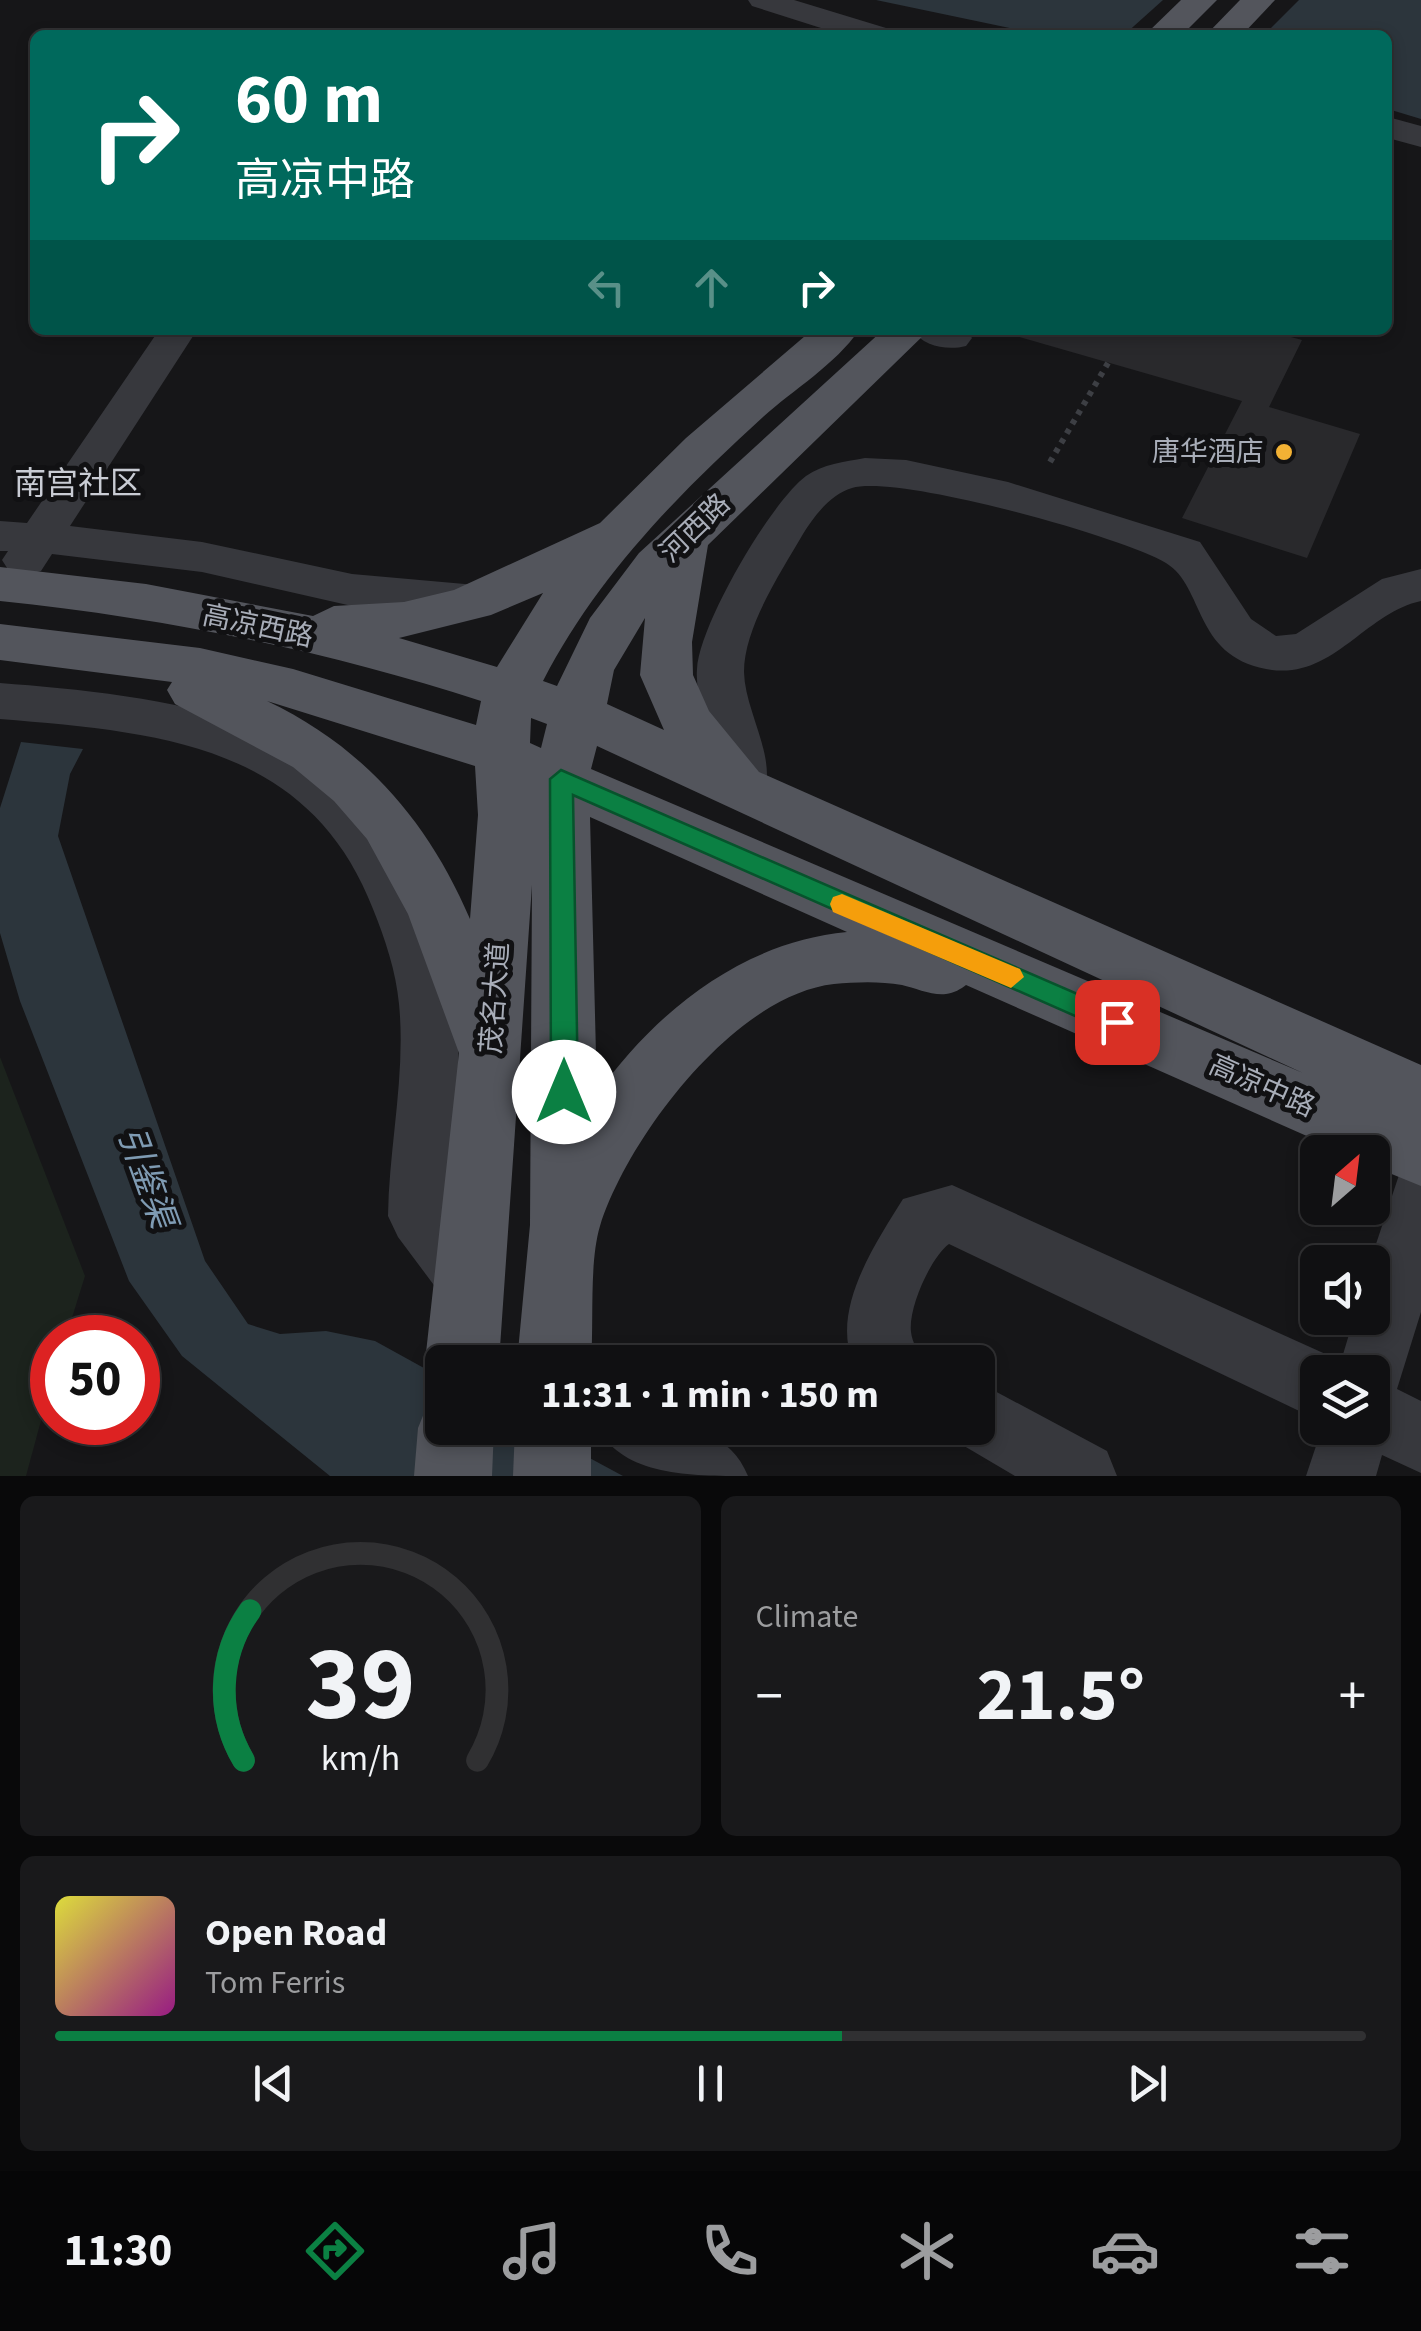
<!DOCTYPE html>
<meta charset="utf-8">
<style>
:root{--surface:#101012;--page:#19191b;--text:#f1f3f6;--muted:#9c9d9f;--line:#303032;--accent:#0b8043}
body{margin:0;font-family:"Source Sans 3","Noto Sans SC",sans-serif;background:var(--page);color:var(--text);height:100vh;display:flex;flex-direction:column;font-size:38px;white-space:nowrap}
*{box-sizing:border-box;margin:0}
p{font-size:32px;color:var(--muted)}
.icon{flex:none;width:55px;height:55px;fill:none;stroke:currentColor;stroke-width:2;stroke-linecap:round;stroke-linejoin:round}
.map{position:relative;height:1476px;overflow:hidden}
.panel{display:flex;flex-direction:column;gap:20px;padding:20px;background:#09090a;flex:1}
.panel>*{flex:none}
.banner{position:absolute;left:30px;top:30px;width:1362px;height:305px;border-radius:15px;box-shadow:0 5px 15px #0003,0 0 0 2px var(--line);background:#00695c;color:#fff;overflow:hidden}
.needle{width:65px;rotate:28deg}
.fabs{position:absolute;left:1300px;top:1135px;display:grid;gap:20px}
.fabs a{display:grid;place-items:center;width:90px;height:90px;border-radius:15px;background:var(--surface);box-shadow:0 5px 15px #0003,0 0 0 2px var(--line);font-size:50px}
.speed{position:absolute;left:30px;top:1315px;display:flex;gap:20px;font-size:50px;font-weight:700;text-align:center}
.speed>*{display:grid;place-content:center;width:130px;height:130px;border-radius:50%;background:var(--surface);box-shadow:0 5px 15px #0003,0 0 0 2px var(--line);line-height:1}
.speed .limit{border:15px solid #d22;background:#fff;color:#111}
.pin{position:absolute;display:grid;place-items:center;width:85px;height:85px;color:#fff;margin:-42px;border-radius:20px;box-shadow:0 5px 15px #0006}
.me{position:absolute;width:110px;margin:-55px;rotate:0deg;stroke-linejoin:round;filter:drop-shadow(0 0 8px #0008)}
.turn{display:flex;align-items:center;gap:35px;height:210px;padding:0 40px;font-size:45px}
.turn .icon{width:130px;height:130px;stroke-width:2.5}
.turn b{display:block;font-size:70px;line-height:85px}
.lanes{display:flex;align-items:center;height:95px;padding:0 40px;background:#0003;justify-content:center;gap:50px;direction:ltr}
.lanes .off{opacity:.35}
.big{font-size:75px;font-weight:700;line-height:1.1}
.panel .tile{flex:1;display:flex;flex-direction:column;justify-content:center;gap:15px;min-width:0;padding:0 35px;border-radius:15px;background:var(--page)}
.panel .dial{align-items:center;gap:0}
.dial svg{height:260px;overflow:visible;fill:none;stroke:var(--line);stroke-width:7;stroke-linecap:round;text-anchor:middle}
.dial text{fill:var(--text);stroke:none}
.song{display:flex;align-items:center;gap:30px}
.cover{width:120px;height:120px;border-radius:15px;background:linear-gradient(135deg,hsl(60 70% 55%),hsl(310 70% 35%))}
.played{height:10px;border-radius:5px;background:linear-gradient(90deg,var(--accent) 60%,var(--line) 60%)}
.keys{display:flex;justify-content:space-around;direction:ltr}
.heat{display:flex;justify-content:space-between;align-items:center;font-size:55px;direction:ltr}
.panel .tiles{flex:1;display:grid;gap:20px;grid-template-columns:1fr 1fr}
.tile:last-child{grid-column:span 2}
.trip{position:absolute;left:425px;top:1345px;width:570px;height:100px;border-radius:15px;background:var(--surface);box-shadow:0 5px 15px #0003,0 0 0 2px var(--line);font-weight:700;line-height:100px;text-align:center}
.tabs{display:flex;height:160px;justify-content:space-around;align-items:center;background:#060607;color:var(--muted)}
.tabs .icon{width:70px;height:70px}
.tabs .current{color:var(--accent)}
.tabs b{font-size:45px;color:var(--text)}
.map>svg:first-child{display:block}
.green{fill:#1c231d}
.water{fill:#2c353c}
.pier{fill:#161618}
.building{fill:#29292c}
.lines{fill:none;stroke-linecap:round;stroke-linejoin:round}
.path{stroke:#3d3f44;stroke-width:6;stroke-dasharray:5 6;stroke-linecap:butt}
.minor{fill:#37383d;fill-rule:evenodd}
.major{fill:#53555c;fill-rule:evenodd}
.route{fill:#0b8043;stroke:#07532c;stroke-width:2.5}
.slow{fill:#f59e0b}
.poi-dot{fill:#f2b134;stroke:#111113;stroke-width:4}
.labels{text-anchor:middle;dominant-baseline:central;stroke-width:10;stroke-linejoin:round;paint-order:stroke}
.poi-label{font-size:28px;fill:#a8adb8;stroke:#111113;text-anchor:end}
.street-label{font-size:28px;fill:#a8adb8;stroke:#111113}
.quarter-label{font-size:32px;fill:#c9ccd4;stroke:#111113}
.near-water-label{font-size:35px;font-style:italic;fill:#7f9bb3;stroke:#111113}
</style>
<div class="map">
<svg width="1421" height="1476" viewBox="0 0 1421 1476">
<rect width="100%" height="100%" fill="#161618"/>
<!-- green -->
<polygon class="green" points="0,1057 85,1276 66,1337 52,1338 52,1380 26,1476 0,1476"/>
<!-- water -->
<g class="water">
<polygon points="876,0 1421,0 1421,119 1388,109 1388,35 1043,35"/>
<polygon points="21,742 83,749 70,774 58,836 205,1261 248,1324 280,1334 326,1331 375,1341 442,1378 442,1428 534,1428 623,1476 330,1476 182,1356 129,1281 20,1001 0,933 0,808"/>
</g>
<!-- pier -->
<polygon class="pier" points="1163,0 1299,0 1264,35 1124,35"/>
<!-- building -->
<polygon class="building" points="1020,330 1265,330 1302,340 1269,407 1360,434 1307,558 1182,518 1242,401 1016,336"/>
<g class="lines">
<!-- path -->
<polyline class="path" points="1050,462 1108,363"/>
<!-- minor -->
<g class="minor">
<polygon points="748,0 794,0 886,28 890,35 843,35 752,6"/>
<polygon points="1388,117 1421,126 1421,147 1388,138"/>
<polygon points="159,330 197,330 70,526 202,542 352,574 476,585 492,590 499,601 492,612 476,617 352,606 202,572 52,554 41,571 25,575 9,571 2,560 8,551 0,551 0,521 27,523"/>
<path d="M912,330H966L972,338L966,346C947,351 923,346 912,330Z"/>
<path d="M865,458L906,460L1008,482L1200,542L1251,619L1276,636L1296,634L1382,579L1421,569V601C1364,613 1332,682 1266,669C1193,655 1205,587 1166,563C1123,537 898,474 852,488C831,494 814,516 803,534C781,572 744,627 744,672C745,715 782,763 760,804L742,810L724,804C713,784 716,765 712,744C707,719 695,695 697,669C699,625 771,502 806,476C823,464 844,462 865,458Z"/>
<path d="M0,683C115,692 288,707 369,801C391,828 407,861 421,893C437,930 454,969 457,1009C463,1074 450,1141 451,1206L494,1260L503,1282L494,1304L471,1313L448,1304L398,1237L388,1216C389,1146 406,1074 399,1004C396,971 385,939 373,909C309,743 156,732 0,719Z"/>
<path d="M1421,1167V1312L1397,1389L1421,1401V1473L1382,1455L1376,1476H1306L1322,1428H1372V1372H1318V1420L949,1244C931,1257 908,1308 911,1332C912,1342 919,1353 922,1362H853C831,1309 875,1244 903,1199L952,1185L1341,1361L1354,1318H1372L1370,1262L1399,1175Z"/>
<polygon points="978,1382 1107,1451 1117,1476 1015,1476 954,1440 949,1428 978,1428"/>
<path d="M598,1428C654,1424 723,1415 748,1476C690,1476 624,1476 598,1428Z"/>
</g>
<!-- major -->
<g class="major">
<polygon points="1181,0 1217,0 1182,35 1145,35"/>
<polygon points="1240,0 1275,0 1242,35 1206,35"/>
<path d="M812,330H859C836,364 793,390 763,417C677,495 596,578 543,681L557,686L590,618L639,553L883,330H929L708,545L692,642L693,675L709,711L759,772L1421,1065V1186L1372,1166V1152H1343L966,985C961,989 954,993 946,994C933,996 915,988 902,985C879,981 856,982 834,984C735,995 628,1137 600,1226C589,1263 594,1322 591,1362H517L530,1225L532,885L499,1362H442V1391L436,1388L425,1362L459,1053L408,914L367,839L334,801L293,767L175,704L167,690L172,682L0,660V624L200,648L293,669L476,725L481,701C324,650 164,618 0,601V567L146,584L313,616L334,606L404,602L454,590L600,523L686,438ZM543,593L497,667L399,638L491,615ZM645,618L640,675L664,730L607,704L614,670ZM267,701L475,766L478,815L470,919C428,821 364,747 267,701ZM531,718L547,724L541,748L530,743ZM597,746L1303,1073L591,769ZM590,817L847,932C743,942 657,1010 597,1094Z"/>
<polygon points="442,1396 442,1428 494,1428 492,1476 414,1476 418,1428 429,1401"/>
<polygon points="515,1428 591,1428 591,1476 513,1476"/>
</g>
</g>
<!-- route -->
<polygon class="route" points="561,770 1126,1015 1130,1022 1126,1030 1107,1030 573,795 578,1092 574,1101 564,1104 555,1101 551,1092 550,779"/>
<!-- slow -->
<polygon class="slow" points="842,894 1020,969 1024,977 1011,988 833,912 830,904 833,897"/>
<!-- markers -->
<circle class="poi-dot" cx="1284" cy="452" r="10"/>
<g class="labels">
<!-- poi labels -->
<g class="poi-label">
<text x="1264" y="452">唐华酒店</text>
</g>
<!-- street labels -->
<g class="street-label">
<text transform="translate(695 528) rotate(-44)">河西路</text>
<text transform="translate(258 626) rotate(12)">高凉西路</text>
<text transform="translate(495 998) rotate(-86)">茂名大道</text>
<text transform="translate(1262 1086) rotate(24)">高凉中路</text>
</g>
<!-- quarter labels -->
<g class="quarter-label">
<text x="78" y="484">南宫社区</text>
</g>
<!-- near-water labels -->
<g class="near-water-label">
<text transform="translate(146 1177) rotate(70)">引鉴渠</text>
</g>
</g>
</svg>
<div class="fabs">
<a><svg class="needle" viewBox="-14 -14 28 28"><path d="M0-13l5 13h-10z" fill="#e53935"/><path d="M0 13l5-13h-10z" fill="#9c9d9f"/></svg></a>
<a><svg class="icon" aria-label="sound" viewBox="0 0 24 24"><path d="M4 9h4l5-4v14l-5-4H4zM17 9q2 3 0 6"/></svg></a>
<a><svg class="icon" aria-label="layers" viewBox="0 0 24 24"><path d="M12 4l9 5-9 5-9-5zM3 14l9 5 9-5"/></svg></a>
</div>
<div class="speed"><div class="limit">50</div></div>
<div class="pin" style="left:1117px;top:1022px;background:#d93025"><svg class="icon" aria-label="arrive" viewBox="0 0 24 24"><path d="M6 21V4h12l-3 4 3 4H6"/></svg></div>
<svg class="me" style="left:564px;top:1092px" viewBox="-20 -20 40 40"><circle r="19" fill="#fff"/><path d="M0-13L10 11 0 6-10 11z" fill="#0b8043"/></svg>
<div class="trip">11:31 · 1 min · 150 m</div>
<div class="banner">
<div class="turn"><svg class="icon" aria-label="right" viewBox="0 0 24 24"><path d="M7 20v-9h11M14 6l5 5-5 5"/></svg><div><b>60 m</b>高凉中路</div></div>
<div class="lanes"><svg class="icon off" aria-label="left" viewBox="0 0 24 24"><path d="M17 20v-9H6M10 6l-5 5 5 5"/></svg><svg class="icon off" aria-label="ahead" viewBox="0 0 24 24"><path d="M12 20V5M6 11l6-6 6 6"/></svg><svg class="icon" aria-label="right" viewBox="0 0 24 24"><path d="M7 20v-9h11M14 6l5 5-5 5"/></svg></div>
</div>
</div>
<section class="panel">
<div class="tiles">
<div class="tile dial"><svg viewBox="0 0 100 80">
<path d="M14 69A42 42 0 1 1 86 69"/>
<path d="M14 69A42 42 0 0 1 16 23" stroke="#0b8043"/>
<text x="50" y="56" font-size="32" font-weight="700">39</text>
<text x="50" y="72" font-size="11">km/h</text>
</svg></div>
<div class="tile"><p>Climate</p>
<div class="heat"><a>−</a><b class="big">21.5°</b><a>+</a></div>
</div>
<div class="tile">
<div class="song"><i class="cover"></i><div><b>Open Road</b><p>Tom Ferris</p></div></div>
<div class="played"></div>
<div class="keys"><svg class="icon" aria-label="previous" viewBox="0 0 24 24"><path d="M18 5L8 12l10 7zM5 5v14"/></svg><svg class="icon" aria-label="pause" viewBox="0 0 24 24"><path d="M8 5v14M16 5v14"/></svg><svg class="icon" aria-label="next" viewBox="0 0 24 24"><path d="M6 5l10 7-10 7zM19 5v14"/></svg></div>
</div>
</div>
</section>
<nav class="tabs">
<b>11:30</b>
<svg class="icon current" aria-label="directions" viewBox="0 0 24 24"><path d="M12 3l9 9-9 9-9-9zM9 14v-3h6M13 9l2 2-2 2"/></svg>
<svg class="icon" aria-label="music" viewBox="0 0 24 24"><path d="M9 18V5l10-2v13"/><circle cx="6" cy="18" r="3"/><circle cx="16" cy="16" r="3"/></svg>
<svg class="icon" aria-label="phone" viewBox="0 0 24 24"><path d="M5 4h4l2 5-3 2q2 4 5 5l2-3 5 2v4C11 20 4 13 5 4z"/></svg>
<svg class="icon" aria-label="climate" viewBox="0 0 24 24"><path d="M12 3v18M4 7l16 10M4 17L20 7"/></svg>
<svg class="icon" aria-label="car" viewBox="0 0 24 24"><path d="M5 17H2v-5l4-1 3-4h7l3 4 3 1v5h-3M9 17h6M6 11h13"/><circle cx="7" cy="17" r="2"/><circle cx="17" cy="17" r="2"/></svg>
<svg class="icon" aria-label="filters" viewBox="0 0 24 24"><path d="M4 7h16M4 17h16"/><circle cx="9" cy="7" r="2"/><circle cx="15" cy="17" r="2"/></svg>
</nav>
